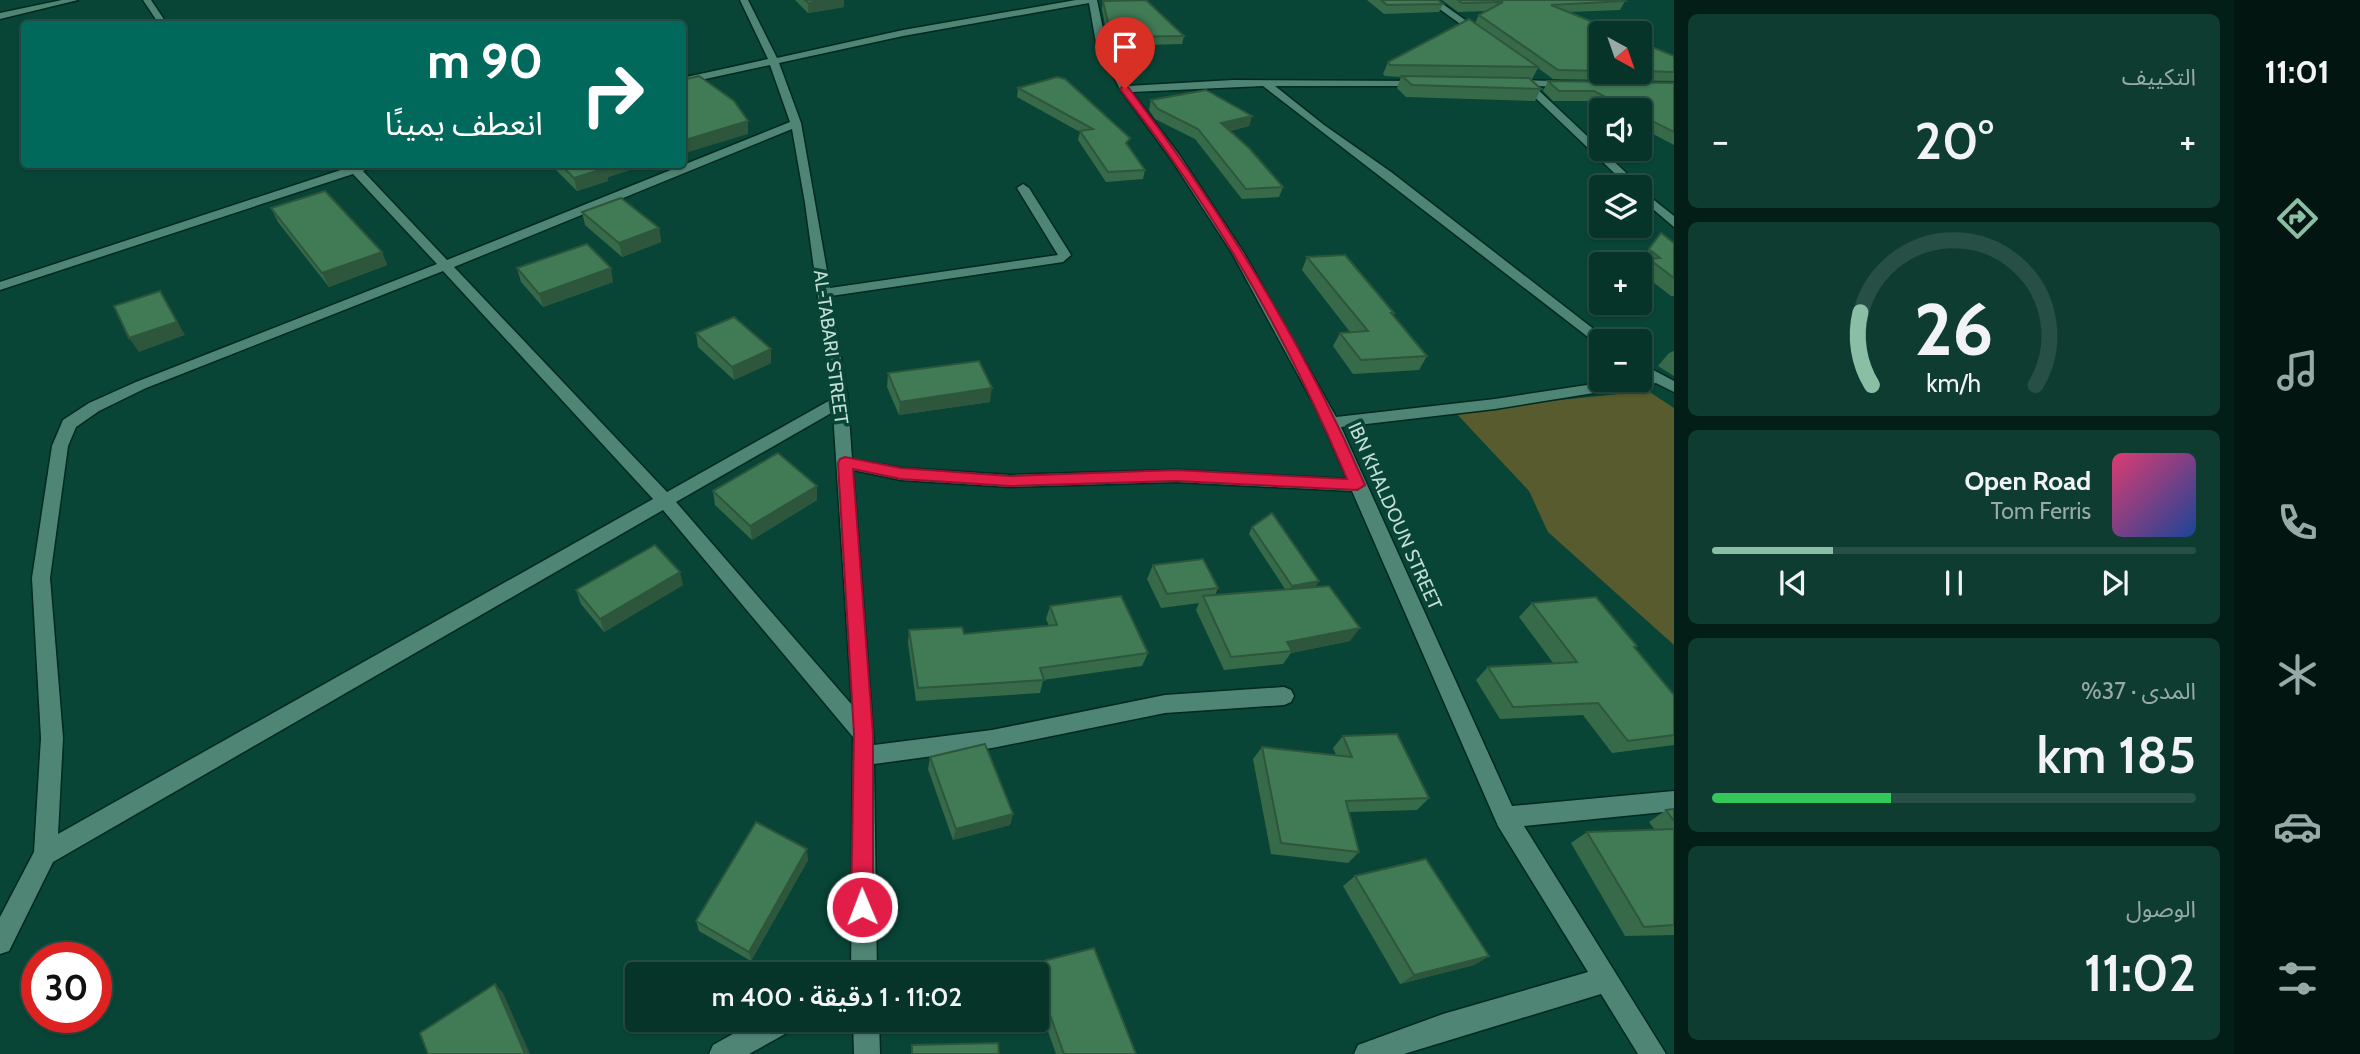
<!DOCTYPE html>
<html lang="ar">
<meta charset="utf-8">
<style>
:root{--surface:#063429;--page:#0f3c31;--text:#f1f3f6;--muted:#98aaa8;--line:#274f46;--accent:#8abfa5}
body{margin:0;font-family:Cabin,"Noto Sans Arabic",sans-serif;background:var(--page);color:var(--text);direction:rtl;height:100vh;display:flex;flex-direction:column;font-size:26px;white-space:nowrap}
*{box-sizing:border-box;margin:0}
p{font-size:23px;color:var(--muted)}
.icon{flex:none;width:38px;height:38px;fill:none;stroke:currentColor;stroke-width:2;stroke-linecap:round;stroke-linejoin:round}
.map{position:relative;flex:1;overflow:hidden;direction:ltr}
.panel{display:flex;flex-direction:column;gap:14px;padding:14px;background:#031d17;width:560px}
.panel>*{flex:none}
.banner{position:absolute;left:21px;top:21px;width:665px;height:147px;border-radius:7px;box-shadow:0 2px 5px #0004,0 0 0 2px var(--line);direction:rtl;background:#00695c;color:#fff;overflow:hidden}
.needle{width:46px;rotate:140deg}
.controls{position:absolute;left:1589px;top:21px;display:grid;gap:14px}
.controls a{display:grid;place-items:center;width:63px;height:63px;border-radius:7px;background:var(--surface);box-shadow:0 2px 5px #0004,0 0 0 2px var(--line);font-size:35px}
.speed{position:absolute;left:21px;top:942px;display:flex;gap:14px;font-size:35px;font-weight:700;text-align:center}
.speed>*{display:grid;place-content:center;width:91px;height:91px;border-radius:50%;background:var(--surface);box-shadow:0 2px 5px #0004,0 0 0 2px var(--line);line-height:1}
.speed .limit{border:10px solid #d22;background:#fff;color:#111}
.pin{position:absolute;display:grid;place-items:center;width:60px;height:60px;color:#fff;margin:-72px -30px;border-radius:50% 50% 50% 0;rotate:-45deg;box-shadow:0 0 7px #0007}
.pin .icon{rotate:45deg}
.me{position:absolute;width:77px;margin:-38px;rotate:359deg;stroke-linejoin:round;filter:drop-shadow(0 0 5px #0008)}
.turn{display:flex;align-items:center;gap:24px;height:147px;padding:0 28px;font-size:32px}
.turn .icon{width:91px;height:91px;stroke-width:2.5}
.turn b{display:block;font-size:49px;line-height:60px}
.big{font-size:52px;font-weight:600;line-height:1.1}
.panel .card{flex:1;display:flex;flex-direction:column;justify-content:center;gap:10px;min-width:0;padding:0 24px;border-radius:10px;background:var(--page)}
.panel .dial{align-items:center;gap:0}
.dial svg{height:182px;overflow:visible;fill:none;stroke:var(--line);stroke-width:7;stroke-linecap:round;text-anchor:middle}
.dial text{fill:var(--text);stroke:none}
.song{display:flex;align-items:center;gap:21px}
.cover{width:84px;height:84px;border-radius:10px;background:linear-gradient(135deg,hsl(340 70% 55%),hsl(220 70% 35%))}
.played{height:7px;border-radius:4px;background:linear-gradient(90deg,var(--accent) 25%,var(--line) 25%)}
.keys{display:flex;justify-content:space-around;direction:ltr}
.heat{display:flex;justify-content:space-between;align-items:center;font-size:38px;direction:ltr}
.charge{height:10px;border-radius:5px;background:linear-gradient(90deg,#34c759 37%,var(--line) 0)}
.trip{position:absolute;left:625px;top:962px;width:424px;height:70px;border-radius:7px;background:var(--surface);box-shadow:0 2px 5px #0004,0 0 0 2px var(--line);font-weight:600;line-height:70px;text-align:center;direction:rtl}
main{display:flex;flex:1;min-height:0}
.tabs{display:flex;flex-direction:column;width:126px;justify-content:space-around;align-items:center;background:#021510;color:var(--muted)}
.tabs .icon{width:49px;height:49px}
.tabs .active{color:var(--accent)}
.tabs b{font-size:32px;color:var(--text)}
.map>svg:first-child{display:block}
.green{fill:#575b2e}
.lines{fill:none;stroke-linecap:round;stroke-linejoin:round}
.minor-casing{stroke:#00291f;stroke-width:3}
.minor{fill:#4f8575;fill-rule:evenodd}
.wall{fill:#376a49}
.shaded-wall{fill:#2d563c}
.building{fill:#407b55;stroke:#2d563c;stroke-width:2}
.route{fill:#e11d48;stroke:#92132f;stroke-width:2}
.labels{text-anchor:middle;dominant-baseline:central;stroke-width:7;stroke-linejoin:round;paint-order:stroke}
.street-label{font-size:19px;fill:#c2ddd4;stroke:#084537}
</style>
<main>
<nav class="tabs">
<b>11:01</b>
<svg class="icon active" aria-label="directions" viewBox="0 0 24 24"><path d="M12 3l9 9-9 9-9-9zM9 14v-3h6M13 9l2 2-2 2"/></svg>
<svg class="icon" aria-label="music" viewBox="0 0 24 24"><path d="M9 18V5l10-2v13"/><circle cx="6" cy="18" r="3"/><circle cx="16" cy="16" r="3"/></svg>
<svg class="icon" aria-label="phone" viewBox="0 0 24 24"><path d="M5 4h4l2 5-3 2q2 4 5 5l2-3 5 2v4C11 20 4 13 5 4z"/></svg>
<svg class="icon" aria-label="climate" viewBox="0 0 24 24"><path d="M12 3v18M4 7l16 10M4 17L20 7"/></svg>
<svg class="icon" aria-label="car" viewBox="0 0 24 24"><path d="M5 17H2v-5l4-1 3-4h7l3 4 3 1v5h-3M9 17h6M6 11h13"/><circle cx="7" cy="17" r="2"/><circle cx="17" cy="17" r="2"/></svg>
<svg class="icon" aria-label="filters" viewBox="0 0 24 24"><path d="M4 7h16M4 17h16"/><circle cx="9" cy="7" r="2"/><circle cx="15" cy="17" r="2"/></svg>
</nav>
<section class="panel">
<div class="card"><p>التكييف</p>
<div class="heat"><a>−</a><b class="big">20°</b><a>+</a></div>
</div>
<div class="card dial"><svg viewBox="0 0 100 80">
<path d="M14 69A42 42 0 1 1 86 69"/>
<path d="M14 69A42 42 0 0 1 9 37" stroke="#8abfa5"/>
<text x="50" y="56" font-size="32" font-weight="700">26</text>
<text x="50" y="72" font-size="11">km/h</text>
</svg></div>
<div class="card">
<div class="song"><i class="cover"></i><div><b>Open Road</b><p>Tom Ferris</p></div></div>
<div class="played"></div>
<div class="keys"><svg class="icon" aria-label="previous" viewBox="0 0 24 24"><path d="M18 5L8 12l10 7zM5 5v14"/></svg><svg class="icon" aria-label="pause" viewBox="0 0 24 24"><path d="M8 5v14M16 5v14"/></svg><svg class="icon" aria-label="next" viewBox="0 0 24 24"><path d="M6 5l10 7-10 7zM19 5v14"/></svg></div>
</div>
<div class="card"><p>المدى · 37%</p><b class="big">185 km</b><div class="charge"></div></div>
<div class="card"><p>الوصول</p><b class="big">11:02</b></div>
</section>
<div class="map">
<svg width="1674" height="1054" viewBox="0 0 1674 1054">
<rect width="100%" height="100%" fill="#084537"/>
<!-- green -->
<polygon class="green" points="1648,391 1674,408 1674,645 1548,532 1529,491 1454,411"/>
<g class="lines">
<defs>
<g id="minor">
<polygon points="62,0 78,0 0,19 0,13"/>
<polygon points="143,0 151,0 167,24 159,24"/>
<path d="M740,0H748L777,58L903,30L1076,0H1097L1106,43L1128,86L1233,80L1426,81L1427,83L1422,86H1275L1324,125L1391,172L1609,341L1597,344L1263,86L1132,92L1180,156L1244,253L1336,417L1495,399L1620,380H1640L1643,376L1640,374V363L1674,381V392L1656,383L1495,409L1341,427L1512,806L1674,791V811L1524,826L1666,1054H1638L1601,994L1404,1054H1354L1358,1045L1443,1014L1588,972L1498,826L1352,491L1176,482L1010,487L901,480L853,470L874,745L992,730L1165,695L1284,687L1291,690L1294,696L1291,702L1284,705L1165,713L992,748L874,764L877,975H851L853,737L663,510L53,862L9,951L0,954V917L34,852L41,738L32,578L52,446L63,420L89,403L136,382L437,264L353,174L0,290V282L359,164H377L363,171L447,260L790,122L770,65L682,84V78L768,59ZM1089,3L1096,43L1120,89L1171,159L1232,253L1317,410L1347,479L1176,470L1010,475L901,468L852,459L848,401L831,296L1063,262L1071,255L1029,188L1023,184L1017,188L1058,255L830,288L801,123L779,63L903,36ZM792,129L805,203L832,399L667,492L454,267ZM443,271L653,499L58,834L63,738L50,578L68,446L76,427L99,411L146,388ZM833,412L852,705L676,502Z"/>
<polygon points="1427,0 1437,0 1485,34 1477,36"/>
<polygon points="1525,80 1573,82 1573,86 1569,87 1534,86 1639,185 1641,187 1640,189 1674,216 1674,227 1640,198 1640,187 1629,187 1523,86 1508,83"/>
<polygon points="758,1020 798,1020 794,1029 749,1054 709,1054 713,1045"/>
<polygon points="853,1020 879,1020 880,1054 854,1054"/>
</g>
</defs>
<!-- minor casing -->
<use href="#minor" class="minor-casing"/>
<!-- minor -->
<use href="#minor" class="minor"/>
</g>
<!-- wall -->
<g class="wall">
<polygon points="795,0 844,0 844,7 808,13"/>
<polygon points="1367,0 1438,0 1443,4 1439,12 1384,14"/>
<polygon points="1442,0 1623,0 1625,1 1620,10 1569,12 1601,33 1601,72 1640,72 1674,56 1674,81 1553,79 1538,68 1532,79 1541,89 1535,101 1406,97 1397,88 1401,77 1385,76 1383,74 1388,62 1475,23 1479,15 1487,11 1458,12"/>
<polygon points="1103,1 1184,36 1182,44 1112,46 1108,40 1102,9"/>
<polygon points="1548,81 1674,83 1674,145 1640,127 1640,110 1606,110 1588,101 1553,101 1543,91"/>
<polygon points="1018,88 1128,146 1145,170 1143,179 1106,182 1078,140 1080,132 1017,97"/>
<polygon points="1151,100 1252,116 1249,126 1230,131 1283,187 1279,197 1242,199 1195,139 1155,119 1149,110"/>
<polygon points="550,164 648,164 608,177 608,181 577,191"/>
<polygon points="271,208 382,252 387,265 329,287 278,222"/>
<polygon points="582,212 659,228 661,242 622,257 585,225"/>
<polygon points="1674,243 1674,296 1671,296 1640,272 1644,265 1639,261 1649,249"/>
<polygon points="1307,257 1394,313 1393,316 1427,356 1419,370 1353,374 1333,346 1340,333 1350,332 1302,270"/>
<polygon points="517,268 613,282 543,307 521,282"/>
<polygon points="696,333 771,363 734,380 698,347"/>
<polygon points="1674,351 1674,376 1658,366 1669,353"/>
<polygon points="888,373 990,402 899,415 887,387"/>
<polygon points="817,486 817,500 752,540 715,505 713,491"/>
<polygon points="1252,527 1315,587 1350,641 1291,653 1283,664 1224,670 1196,610 1199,603 1161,608 1147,579 1153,565 1218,588 1215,595 1285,589 1249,534"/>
<polygon points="683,585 604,632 581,604 576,590"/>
<polygon points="1532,603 1637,646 1635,649 1674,695 1674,745 1612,753 1583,715 1500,719 1476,680 1488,667 1554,664 1519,617"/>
<polygon points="1050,606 1148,653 1142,666 1043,680 1040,693 916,701 908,643 909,630 964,634 1049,626 1046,619"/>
<polygon points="1343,736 1429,798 1417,810 1349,812 1359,852 1348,863 1271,854 1253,759 1262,747 1336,755 1333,748"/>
<polygon points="930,757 1013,814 1010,825 953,840 928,769"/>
<polygon points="1674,809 1674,935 1625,936 1571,843 1587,832 1655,830 1649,822 1666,810"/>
<polygon points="808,860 751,961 699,931 696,921"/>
<polygon points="1355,876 1489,956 1474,965 1400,984 1343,886"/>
<polygon points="1032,964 1136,1054 1056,1054 1036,997 1036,975 1028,975 1028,973"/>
</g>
<!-- shaded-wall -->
<g class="shaded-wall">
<polygon points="824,0 844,0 844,7 808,13 808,3"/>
<polygon points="1252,116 1249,126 1218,133 1221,123"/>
<polygon points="748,121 748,134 682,154 682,141"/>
<polygon points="604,164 648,164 608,177 608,181 577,191 574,178"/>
<polygon points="659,228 661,242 622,257 619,243"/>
<polygon points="382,252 387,265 329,287 322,273"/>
<polygon points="611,268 613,282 543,307 539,294"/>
<polygon points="160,291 185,335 139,352 129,338"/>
<polygon points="771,349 771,363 734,380 732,367"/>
<polygon points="992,388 990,402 899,415 900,402"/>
<polygon points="817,486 817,500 752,540 750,526"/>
<polygon points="680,572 683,585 604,632 600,619"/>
<polygon points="1319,581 1315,588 1288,593 1292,586"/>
<polygon points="1360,628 1350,641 1291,653 1292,651 1287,642"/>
<polygon points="1013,814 1010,825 953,840 956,829"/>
<polygon points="807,849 808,860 751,961 749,952"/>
<polygon points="1489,956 1474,965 1400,984 1414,975"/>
<polygon points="495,984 503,993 530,1054 525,1054"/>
</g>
<!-- building -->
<g class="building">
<polygon points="805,0 824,0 808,3"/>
<polygon points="1146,0 1184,36 1114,37 1110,31 1103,1"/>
<polygon points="1381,0 1438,0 1443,4 1387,5"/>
<polygon points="1458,0 1623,0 1625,1 1551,5 1620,33 1601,33 1601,71 1558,70 1479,15 1503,2 1462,3"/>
<polygon points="1469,19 1538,67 1390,65 1388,62"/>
<polygon points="1640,42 1674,56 1674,72 1640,71"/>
<polygon points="699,76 734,101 748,121 682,141 682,80"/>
<polygon points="1402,76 1529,78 1541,89 1412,85"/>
<polygon points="1057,77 1065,79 1130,138 1126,143 1145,170 1108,172 1080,131 1093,129 1018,88"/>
<polygon points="1548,81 1674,83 1674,132 1640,115 1640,110 1631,110 1594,91 1559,91"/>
<polygon points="1206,90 1252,116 1221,123 1249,148 1283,187 1246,189 1198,129 1158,109 1151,100"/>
<polygon points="560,164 604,164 602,165 606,168 574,178"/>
<polygon points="325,191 382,252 322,273 271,208"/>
<polygon points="621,198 659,228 619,243 582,212"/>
<polygon points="1661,233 1674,243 1674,278 1649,259 1660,258 1649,249"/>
<polygon points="587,244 611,268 539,294 517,268"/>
<polygon points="1345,255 1394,313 1391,313 1427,356 1361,360 1340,333 1368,331 1307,257"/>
<polygon points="160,291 177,322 129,338 114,306"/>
<polygon points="734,317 771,349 732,367 696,333"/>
<polygon points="979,361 992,388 900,402 888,373"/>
<polygon points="778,453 817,486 750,526 713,491"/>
<polygon points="1272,513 1319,581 1292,586 1252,527"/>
<polygon points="655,545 680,572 600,619 576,590"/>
<polygon points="1203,559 1218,588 1167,594 1153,565"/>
<polygon points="1329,586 1360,628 1287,642 1292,651 1231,657 1203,596"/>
<polygon points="1121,596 1148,653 1040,668 1044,680 918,688 909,630 962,627 964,634 1057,625 1050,606"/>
<polygon points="1596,597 1637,646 1634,647 1674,695 1674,735 1628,741 1598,703 1513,707 1488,667 1577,662 1532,603"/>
<polygon points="1397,734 1429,798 1346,801 1359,852 1281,843 1262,747 1352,757 1343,736"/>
<polygon points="985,744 1013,814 956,829 930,757"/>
<polygon points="1674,809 1674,821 1666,810"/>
<polygon points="756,822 807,849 749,952 696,921"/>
<polygon points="1674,829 1674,925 1644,927 1587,832"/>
<polygon points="1426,859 1489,956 1414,975 1355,876"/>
<polygon points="1094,948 1136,1054 1064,1054 1032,964"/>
<polygon points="495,984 525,1054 428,1054 420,1033"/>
<polygon points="998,1043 999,1054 912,1054 912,1045"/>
</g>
<!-- route -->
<path class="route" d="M1122,87H1128C1222,211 1303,342 1365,485L1357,490L1176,481L1010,486L901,479L853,469L873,734V907L870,915L862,918L855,915L851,907L854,734L838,463L840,459L845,457L901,468L1010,476L1176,470L1347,479C1300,367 1241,257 1171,158C1155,134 1137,112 1120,89Z"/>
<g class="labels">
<!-- street labels -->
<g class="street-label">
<text transform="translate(831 347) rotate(82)">AL-TABARI STREET</text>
<text transform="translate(1395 516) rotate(66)">IBN KHALDOUN STREET</text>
</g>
</g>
</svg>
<div class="controls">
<a><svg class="needle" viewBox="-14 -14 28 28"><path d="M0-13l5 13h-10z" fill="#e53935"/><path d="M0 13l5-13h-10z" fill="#98aaa8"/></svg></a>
<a><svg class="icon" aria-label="sound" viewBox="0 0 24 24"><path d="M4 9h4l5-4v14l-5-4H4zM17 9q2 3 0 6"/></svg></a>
<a><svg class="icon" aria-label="layers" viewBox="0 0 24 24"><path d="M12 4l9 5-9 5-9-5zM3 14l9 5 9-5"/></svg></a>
<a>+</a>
<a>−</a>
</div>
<div class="speed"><div class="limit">30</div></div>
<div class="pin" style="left:1125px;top:89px;background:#d93025"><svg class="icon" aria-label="arrive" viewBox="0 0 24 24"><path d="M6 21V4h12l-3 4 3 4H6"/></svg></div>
<svg class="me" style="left:862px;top:907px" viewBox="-20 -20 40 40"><circle r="17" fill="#e11d48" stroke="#fff" stroke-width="3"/><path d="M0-11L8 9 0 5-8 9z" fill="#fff"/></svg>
<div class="trip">11:02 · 1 دقيقة · 400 m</div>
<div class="banner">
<div class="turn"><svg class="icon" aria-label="right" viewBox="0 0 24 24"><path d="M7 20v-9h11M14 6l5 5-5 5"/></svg><div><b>90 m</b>انعطف يمينًا</div></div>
</div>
</div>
</main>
